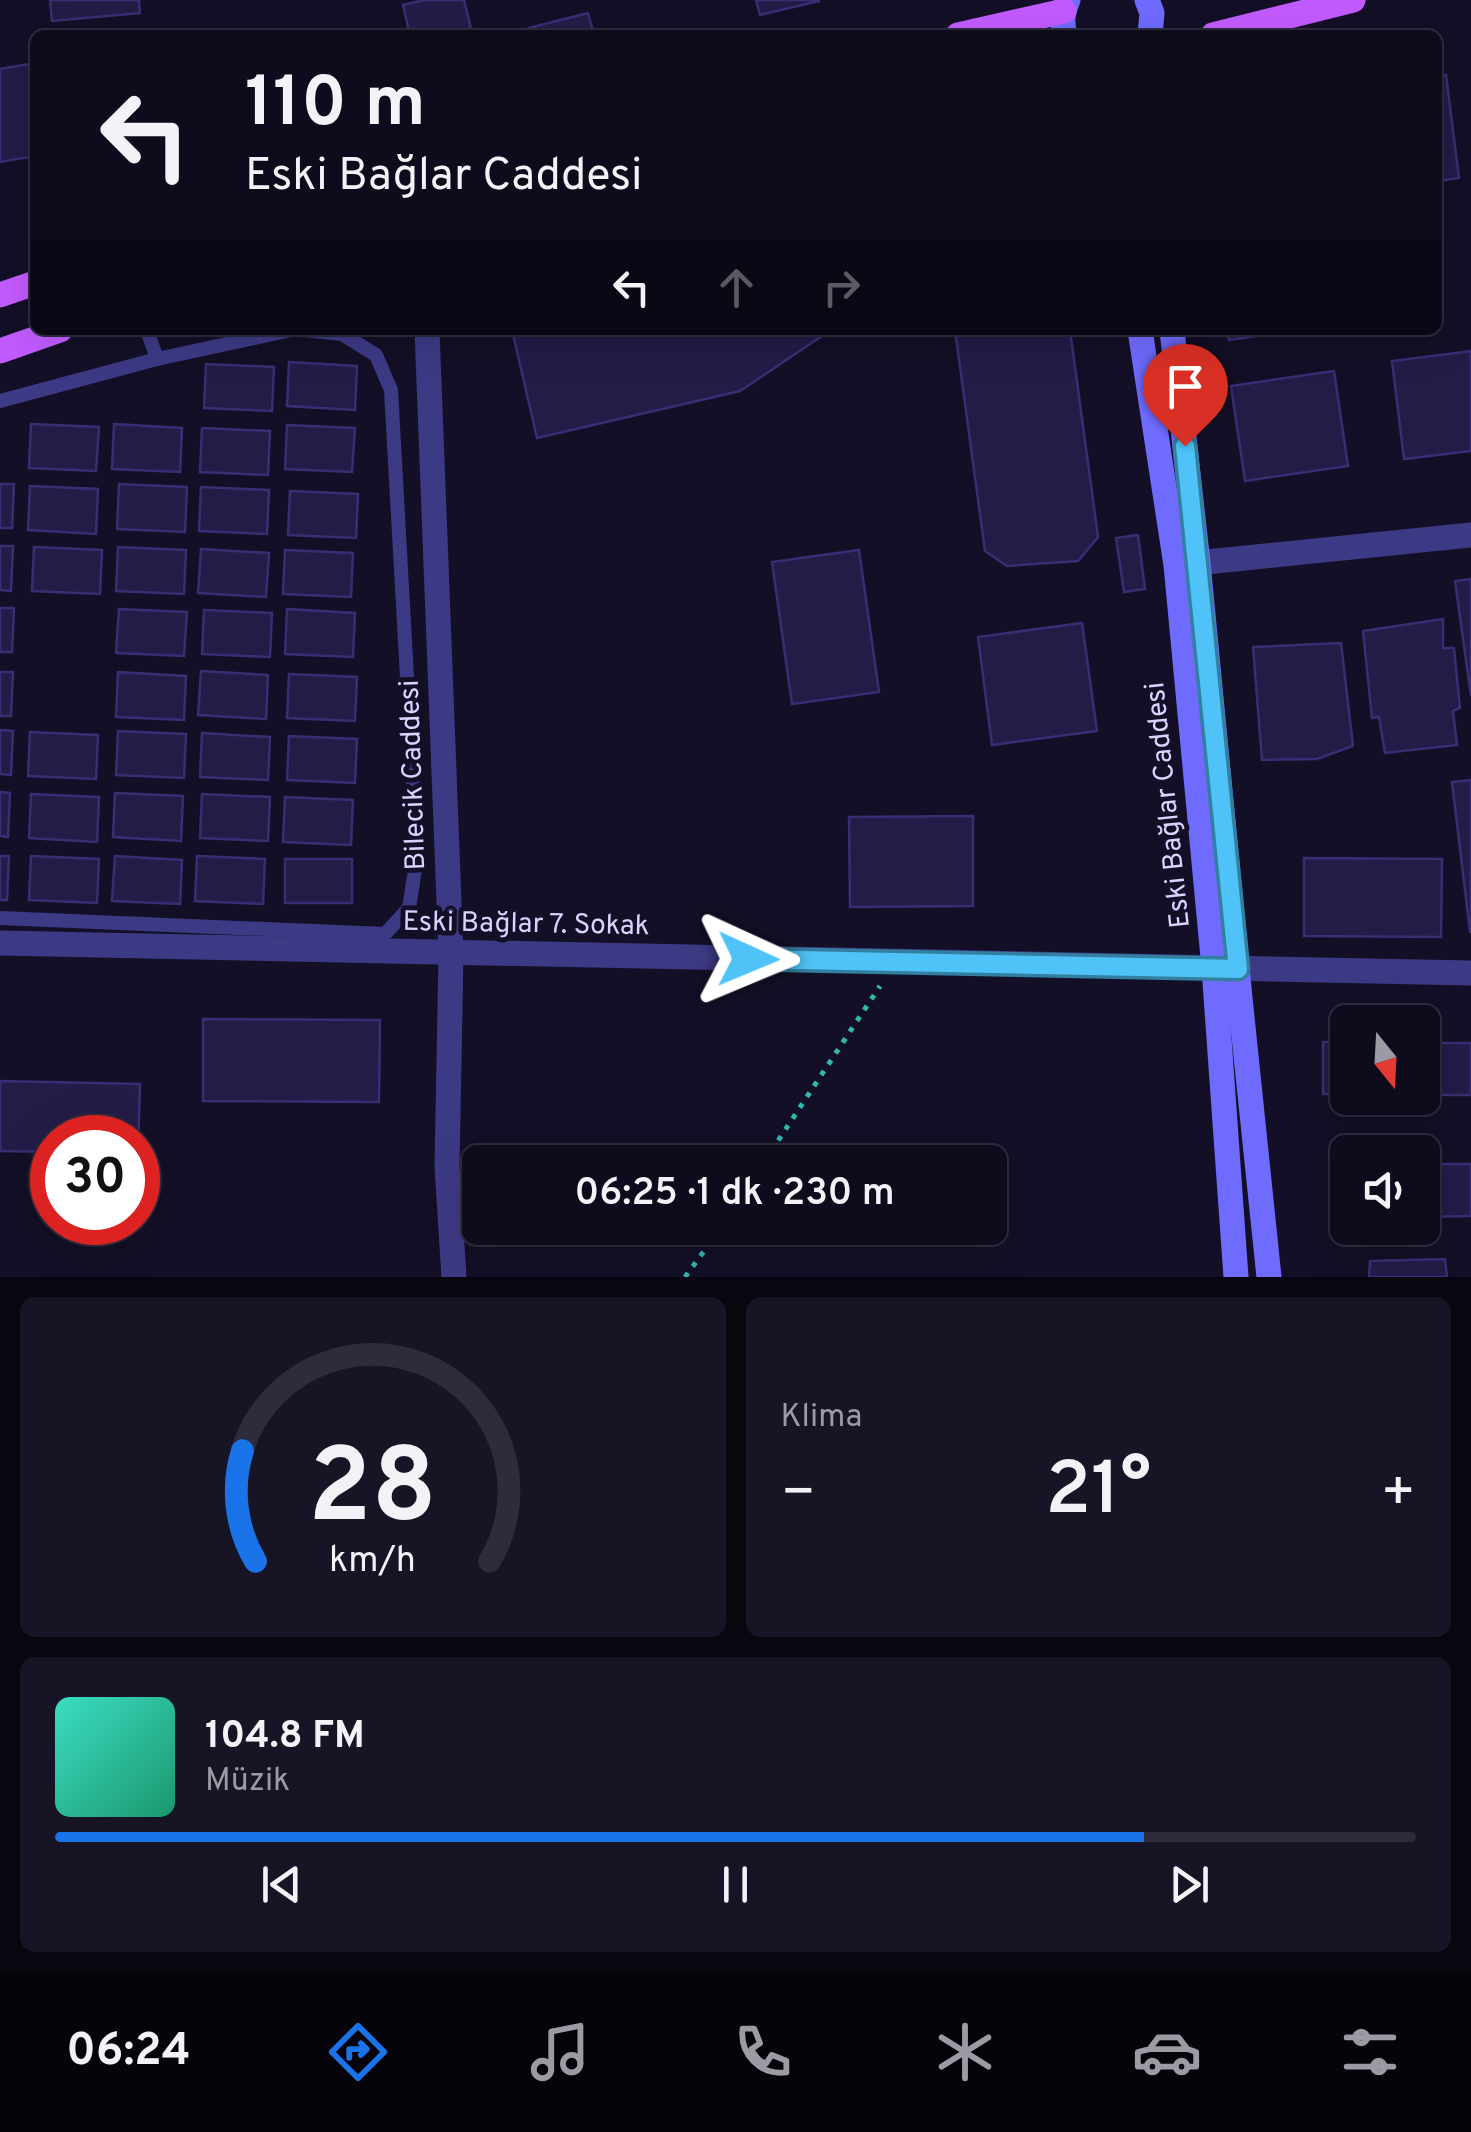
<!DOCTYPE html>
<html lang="tr">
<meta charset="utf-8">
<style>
:root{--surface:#0e0b1c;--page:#171425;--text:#f1f3f6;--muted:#9b9ba3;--line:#2e2b3b;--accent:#1a73e8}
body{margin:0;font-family:Overpass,sans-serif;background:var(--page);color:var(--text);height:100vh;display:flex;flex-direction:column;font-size:38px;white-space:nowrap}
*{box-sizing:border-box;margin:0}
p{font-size:32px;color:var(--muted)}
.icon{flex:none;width:55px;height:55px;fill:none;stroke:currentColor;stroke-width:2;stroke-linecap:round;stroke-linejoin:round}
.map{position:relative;height:1277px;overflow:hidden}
.side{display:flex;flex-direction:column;gap:20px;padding:20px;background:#08060f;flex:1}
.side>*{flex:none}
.hud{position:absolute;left:30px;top:30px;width:1412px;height:305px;border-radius:15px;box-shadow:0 10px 40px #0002,0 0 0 2px var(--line);background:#0e0b1c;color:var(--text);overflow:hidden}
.needle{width:65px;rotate:162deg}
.buttons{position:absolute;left:1330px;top:1005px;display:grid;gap:20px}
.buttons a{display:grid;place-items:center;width:110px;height:110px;border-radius:15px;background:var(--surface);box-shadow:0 10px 40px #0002,0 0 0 2px var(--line);font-size:50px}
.speed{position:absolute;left:30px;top:1115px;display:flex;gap:20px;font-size:50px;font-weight:700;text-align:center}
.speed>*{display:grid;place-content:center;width:130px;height:130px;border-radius:50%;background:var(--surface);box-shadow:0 10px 40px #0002,0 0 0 2px var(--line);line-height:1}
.speed .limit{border:15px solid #d22;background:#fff;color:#111}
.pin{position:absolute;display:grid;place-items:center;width:85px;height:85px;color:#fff;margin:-102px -42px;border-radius:50% 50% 50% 0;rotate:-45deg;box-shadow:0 0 10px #0007}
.pin .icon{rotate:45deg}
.me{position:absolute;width:110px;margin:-55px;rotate:91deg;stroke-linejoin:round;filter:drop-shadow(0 0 8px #0008)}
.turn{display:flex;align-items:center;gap:35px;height:210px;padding:0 50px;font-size:45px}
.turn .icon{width:130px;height:130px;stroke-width:2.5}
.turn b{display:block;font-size:70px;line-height:85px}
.lanes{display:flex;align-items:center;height:95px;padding:0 50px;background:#0003;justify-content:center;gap:50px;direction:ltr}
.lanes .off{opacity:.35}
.big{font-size:75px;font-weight:600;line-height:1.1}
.side .widget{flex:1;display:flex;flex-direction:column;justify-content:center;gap:15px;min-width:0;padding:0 35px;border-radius:15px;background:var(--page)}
.side .dial{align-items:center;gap:0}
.dial svg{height:260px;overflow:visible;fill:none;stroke:var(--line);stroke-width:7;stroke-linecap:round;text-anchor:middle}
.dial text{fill:var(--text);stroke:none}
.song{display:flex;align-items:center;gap:30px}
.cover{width:120px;height:120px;border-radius:15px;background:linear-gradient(135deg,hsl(170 70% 55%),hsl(160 70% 35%))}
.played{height:10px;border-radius:5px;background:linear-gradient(90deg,var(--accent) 80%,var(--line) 80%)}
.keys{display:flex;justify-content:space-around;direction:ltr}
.heat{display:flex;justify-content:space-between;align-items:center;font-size:55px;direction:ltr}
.side .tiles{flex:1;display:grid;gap:20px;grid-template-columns:1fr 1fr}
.widget:last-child{grid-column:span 2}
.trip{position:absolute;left:462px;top:1145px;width:545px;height:100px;border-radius:15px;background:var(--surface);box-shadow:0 10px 40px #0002,0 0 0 2px var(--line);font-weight:600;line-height:100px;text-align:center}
.tabs{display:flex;height:160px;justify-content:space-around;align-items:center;background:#06040b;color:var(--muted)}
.tabs .icon{width:70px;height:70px}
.tabs .active{color:var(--accent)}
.tabs b{font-size:45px;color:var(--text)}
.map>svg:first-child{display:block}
.building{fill:#241b47;stroke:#3b2d73;stroke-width:2.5}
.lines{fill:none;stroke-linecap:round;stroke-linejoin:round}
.path{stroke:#2fb8b0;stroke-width:5;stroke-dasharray:5 8;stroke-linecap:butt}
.lane{stroke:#3d3a85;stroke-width:14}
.street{stroke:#3d3a85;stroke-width:25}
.secondary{stroke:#6f6bff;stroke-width:25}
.primary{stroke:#c25bff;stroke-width:25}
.route-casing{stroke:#337fa1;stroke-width:25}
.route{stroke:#4fc3f7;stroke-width:18}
.labels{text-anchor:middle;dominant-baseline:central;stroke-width:10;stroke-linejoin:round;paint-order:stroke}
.street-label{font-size:28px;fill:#d9d4ff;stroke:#130f26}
</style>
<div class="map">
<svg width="1471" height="1277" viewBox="0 0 1471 1277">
<rect width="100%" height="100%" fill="#130f26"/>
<!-- building -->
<g class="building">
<polygon points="50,0 139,0 140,13 52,21"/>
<polygon points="424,0 464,0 471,28 442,35 410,35 403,5"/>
<polygon points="756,0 819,0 819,1 760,15"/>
<polygon points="588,13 594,35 531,35 529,28"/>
<polygon points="35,63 35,156 0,162 0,69"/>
<polygon points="1446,75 1459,178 1438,181 1438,76"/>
<polygon points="512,330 831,330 740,391 537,438"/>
<polygon points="955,330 1070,330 1098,537 1078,561 1007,566 985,551"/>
<polygon points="1227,330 1297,330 1229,340"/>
<polygon points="1471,351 1471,451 1404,459 1392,361"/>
<polygon points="289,362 357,366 355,410 287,406"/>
<polygon points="206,364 274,367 272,411 204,408"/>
<polygon points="1334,371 1348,466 1245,481 1231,386"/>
<polygon points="31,424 99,427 96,471 29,468"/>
<polygon points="114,424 182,428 180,472 112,469"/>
<polygon points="287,425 355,428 352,472 285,469"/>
<polygon points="202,428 270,431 268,475 200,472"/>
<polygon points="0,484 14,484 12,528 0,528"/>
<polygon points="119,484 187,487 185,532 117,529"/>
<polygon points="30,486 98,489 96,534 28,530"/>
<polygon points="201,487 269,490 267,534 199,531"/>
<polygon points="290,491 358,494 356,538 288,535"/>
<polygon points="1138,535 1145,589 1124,592 1116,538"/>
<polygon points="0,546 13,546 11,591 0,590"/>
<polygon points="34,547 102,550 100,594 32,591"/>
<polygon points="118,547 186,550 184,594 116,591"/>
<polygon points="201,549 269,553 266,597 198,593"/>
<polygon points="285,550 353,553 351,597 283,594"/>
<polygon points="859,550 879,692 792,704 772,562"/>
<polygon points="1471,579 1471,696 1455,581"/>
<polygon points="0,608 14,608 12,652 0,652"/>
<polygon points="119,609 187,612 184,656 116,653"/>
<polygon points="287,609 355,613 353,657 285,654"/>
<polygon points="204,610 272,613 270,657 202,654"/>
<polygon points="1443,619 1443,648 1454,648 1460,708 1453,711 1457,745 1385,753 1379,717 1372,718 1363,631"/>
<polygon points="1082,623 1097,731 992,745 978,637"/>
<polygon points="1341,643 1353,746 1317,759 1262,760 1253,647"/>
<polygon points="201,671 268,675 266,719 198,715"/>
<polygon points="0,672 13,672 11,716 0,716"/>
<polygon points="118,672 186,676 184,720 116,717"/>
<polygon points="289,674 357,677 355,721 287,718"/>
<polygon points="0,730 13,731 11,775 0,774"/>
<polygon points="118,731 186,734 184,778 116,775"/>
<polygon points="30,732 98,735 96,779 28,776"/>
<polygon points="202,733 270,737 268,780 200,777"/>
<polygon points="289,736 357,739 355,783 287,780"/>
<polygon points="1471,780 1471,932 1470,932 1452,782"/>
<polygon points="0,792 10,793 8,837 0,836"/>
<polygon points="115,793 183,796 181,841 113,837"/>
<polygon points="31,794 99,797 97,842 29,838"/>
<polygon points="202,794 270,797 268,841 200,838"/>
<polygon points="285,797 353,800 351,845 283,842"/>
<polygon points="973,816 973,906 850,907 849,817"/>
<polygon points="0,856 9,856 7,900 0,900"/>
<polygon points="31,856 99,859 97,903 29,900"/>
<polygon points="115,856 182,860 180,904 112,901"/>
<polygon points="197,856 265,859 263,904 195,901"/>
<polygon points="1304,858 1442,859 1441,937 1304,936"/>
<rect x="285" y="859" width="67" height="44"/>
<polygon points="203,1019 380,1020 379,1102 203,1101"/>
<rect x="1323" y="1042" width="25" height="52"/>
<rect x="1422" y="1043" width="49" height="52"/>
<polygon points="0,1081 140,1084 138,1154 138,1138 52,1138 52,1152 0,1151"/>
<polygon points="1333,1162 1348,1162 1348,1214 1333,1215"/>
<polygon points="1422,1164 1471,1164 1471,1216 1422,1217"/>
<polygon points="1445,1259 1447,1277 1369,1277 1370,1261"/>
</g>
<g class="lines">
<!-- path -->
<g class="path">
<polyline points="764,1162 880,986"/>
<polyline points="685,1277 721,1228"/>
</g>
<!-- lane -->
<g class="lane">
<polyline points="147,330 157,359"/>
<polyline points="0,401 157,359 291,330"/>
<polyline points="0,918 385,934 409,908 417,857 391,390 376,355 342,334 304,330"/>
</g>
<!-- street -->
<g class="street">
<polyline points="427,330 451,954 447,1167 454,1277"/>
<polyline points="1177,565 1471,535"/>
<polyline points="0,943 1471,973"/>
</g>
<!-- secondary -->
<g class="secondary">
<polyline points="1147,0 1152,13 1150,35"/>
<path d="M1065,35C1061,22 1063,12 1068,0"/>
<polyline points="1140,330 1176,565 1214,968 1236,1277"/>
<polyline points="1172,330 1198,563 1240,998 1269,1277"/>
</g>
<!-- primary -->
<g class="primary">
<polyline points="958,35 1064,11"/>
<polyline points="1213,35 1353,0"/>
<polyline points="0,295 35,283"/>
<polyline points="0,351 60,330"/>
</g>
</g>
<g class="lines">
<defs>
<polyline id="route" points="748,959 1238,969 1185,446"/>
</defs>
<!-- route casing -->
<use href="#route" class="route-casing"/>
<!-- route -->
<use href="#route" class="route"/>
</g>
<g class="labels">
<!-- street labels -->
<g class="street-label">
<text transform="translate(414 775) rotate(-92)">Bilecik Caddesi</text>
<text transform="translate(1169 805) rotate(-96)">Eski Bağlar Caddesi</text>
<text transform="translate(526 925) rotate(1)">Eski Bağlar 7. Sokak</text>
</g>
</g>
</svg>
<div class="buttons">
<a><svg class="needle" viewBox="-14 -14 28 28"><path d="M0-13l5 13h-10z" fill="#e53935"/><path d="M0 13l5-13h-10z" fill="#9b9ba3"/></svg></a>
<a><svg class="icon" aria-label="sound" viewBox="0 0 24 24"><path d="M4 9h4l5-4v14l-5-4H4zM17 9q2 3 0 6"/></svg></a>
</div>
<div class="speed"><div class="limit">30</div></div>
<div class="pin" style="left:1185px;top:446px;background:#d93025"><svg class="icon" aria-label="arrive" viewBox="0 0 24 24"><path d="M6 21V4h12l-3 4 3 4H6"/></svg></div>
<svg class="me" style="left:748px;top:959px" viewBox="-20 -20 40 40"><path d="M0-17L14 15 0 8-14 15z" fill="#4fc3f7" stroke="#fff" stroke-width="4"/></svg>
<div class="trip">06:25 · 1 dk · 230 m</div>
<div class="hud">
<div class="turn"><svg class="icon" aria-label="left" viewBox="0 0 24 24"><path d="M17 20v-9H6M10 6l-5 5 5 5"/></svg><div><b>110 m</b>Eski Bağlar Caddesi</div></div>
<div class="lanes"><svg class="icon" aria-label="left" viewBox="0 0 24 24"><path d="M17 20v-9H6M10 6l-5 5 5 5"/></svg><svg class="icon off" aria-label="ahead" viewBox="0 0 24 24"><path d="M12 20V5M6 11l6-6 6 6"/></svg><svg class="icon off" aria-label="right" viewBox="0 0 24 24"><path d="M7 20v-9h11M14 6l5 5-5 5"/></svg></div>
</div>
</div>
<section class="side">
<div class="tiles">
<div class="widget dial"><svg viewBox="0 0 100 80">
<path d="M14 69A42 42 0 1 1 86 69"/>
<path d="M14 69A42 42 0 0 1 10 35" stroke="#1a73e8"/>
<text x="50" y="56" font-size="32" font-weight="700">28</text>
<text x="50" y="72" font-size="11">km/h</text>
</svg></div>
<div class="widget"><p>Klima</p>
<div class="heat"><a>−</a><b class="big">21°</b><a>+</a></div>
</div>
<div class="widget">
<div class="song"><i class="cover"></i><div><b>104.8 FM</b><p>Müzik</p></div></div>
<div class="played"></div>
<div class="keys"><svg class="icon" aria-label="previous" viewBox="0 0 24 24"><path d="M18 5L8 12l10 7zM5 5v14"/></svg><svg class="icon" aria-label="pause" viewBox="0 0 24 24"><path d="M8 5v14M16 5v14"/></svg><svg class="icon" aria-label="next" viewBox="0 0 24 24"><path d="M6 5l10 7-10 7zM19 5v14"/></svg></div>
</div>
</div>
</section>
<nav class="tabs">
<b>06:24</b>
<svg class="icon active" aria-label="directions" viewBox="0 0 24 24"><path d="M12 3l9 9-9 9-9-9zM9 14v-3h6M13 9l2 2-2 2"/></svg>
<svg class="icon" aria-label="music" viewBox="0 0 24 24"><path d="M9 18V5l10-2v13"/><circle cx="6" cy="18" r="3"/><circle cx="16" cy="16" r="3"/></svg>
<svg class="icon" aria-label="phone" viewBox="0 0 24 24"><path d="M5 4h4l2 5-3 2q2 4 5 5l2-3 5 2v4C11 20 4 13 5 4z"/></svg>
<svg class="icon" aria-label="climate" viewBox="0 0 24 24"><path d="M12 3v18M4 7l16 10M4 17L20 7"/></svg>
<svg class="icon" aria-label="car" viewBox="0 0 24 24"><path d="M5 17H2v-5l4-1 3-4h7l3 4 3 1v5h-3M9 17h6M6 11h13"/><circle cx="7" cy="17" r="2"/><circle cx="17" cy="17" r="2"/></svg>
<svg class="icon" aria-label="filters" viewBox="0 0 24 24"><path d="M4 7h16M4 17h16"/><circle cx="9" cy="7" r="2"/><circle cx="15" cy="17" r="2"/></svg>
</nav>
